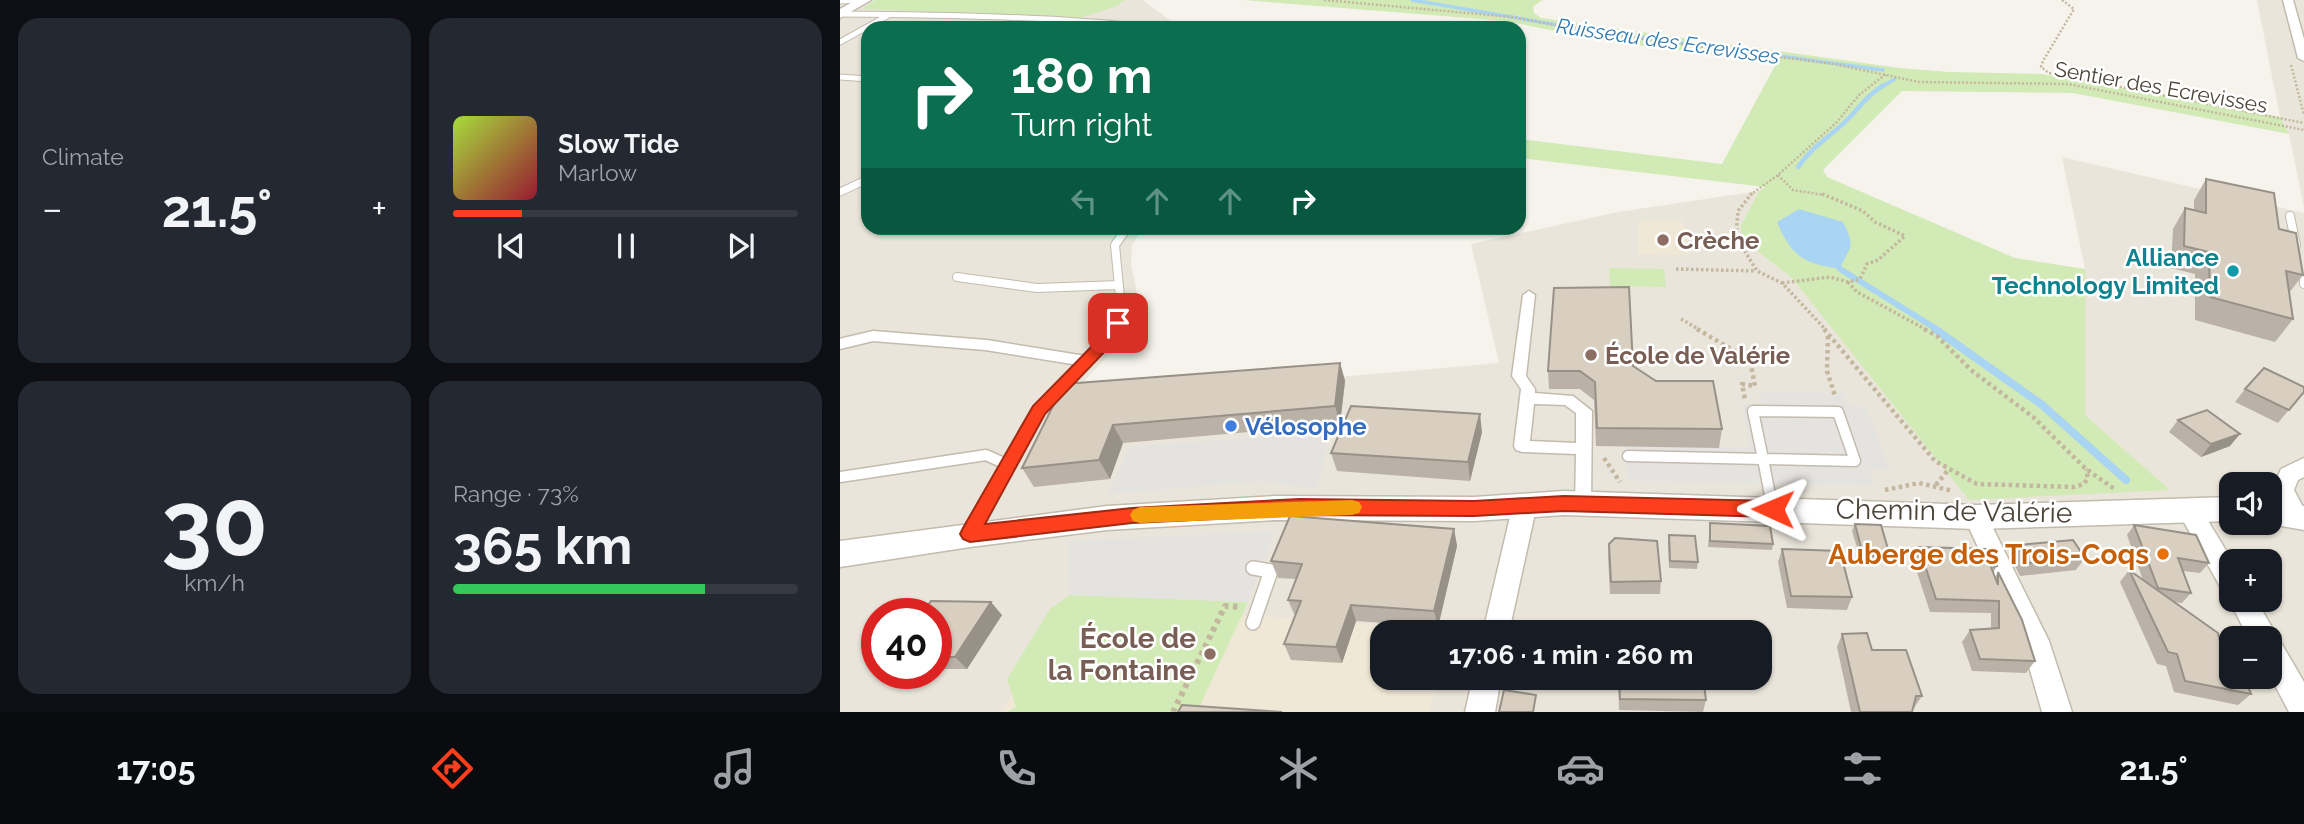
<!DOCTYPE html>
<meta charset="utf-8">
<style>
:root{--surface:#171b24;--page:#242831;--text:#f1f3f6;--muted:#9ea1a6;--line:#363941;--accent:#fc3f1d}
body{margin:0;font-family:Raleway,sans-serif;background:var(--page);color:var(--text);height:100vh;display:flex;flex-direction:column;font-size:26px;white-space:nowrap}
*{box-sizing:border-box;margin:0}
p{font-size:23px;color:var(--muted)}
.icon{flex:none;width:38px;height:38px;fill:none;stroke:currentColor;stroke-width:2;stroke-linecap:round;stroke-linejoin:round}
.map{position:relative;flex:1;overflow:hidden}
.side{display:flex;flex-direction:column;gap:18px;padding:18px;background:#0d0f14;width:840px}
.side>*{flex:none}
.guide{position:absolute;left:21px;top:21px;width:665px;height:214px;border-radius:21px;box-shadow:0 2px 5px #0004;background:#0b6e4f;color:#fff;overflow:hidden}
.controls{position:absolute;left:1379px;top:472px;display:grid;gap:14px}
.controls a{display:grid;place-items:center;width:63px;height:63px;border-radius:14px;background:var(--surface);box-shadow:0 2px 5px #0004;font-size:35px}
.speed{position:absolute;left:21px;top:598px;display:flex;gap:14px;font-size:35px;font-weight:700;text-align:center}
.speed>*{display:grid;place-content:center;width:91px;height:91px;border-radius:50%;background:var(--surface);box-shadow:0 2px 5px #0004;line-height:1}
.speed .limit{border:10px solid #d22;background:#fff;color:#111}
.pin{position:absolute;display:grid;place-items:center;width:60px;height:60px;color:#fff;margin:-30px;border-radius:14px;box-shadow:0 4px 10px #0006}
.me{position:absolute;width:77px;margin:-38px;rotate:271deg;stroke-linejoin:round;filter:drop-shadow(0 0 5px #0008)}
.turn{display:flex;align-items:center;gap:24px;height:147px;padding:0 35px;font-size:32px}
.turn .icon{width:91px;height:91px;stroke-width:2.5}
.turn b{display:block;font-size:49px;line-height:60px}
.lanes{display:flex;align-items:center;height:66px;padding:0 35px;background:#0003;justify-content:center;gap:35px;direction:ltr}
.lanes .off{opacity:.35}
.big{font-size:52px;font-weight:700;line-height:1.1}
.side .widget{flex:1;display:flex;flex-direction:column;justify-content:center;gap:10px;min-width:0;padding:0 24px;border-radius:21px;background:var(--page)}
.side .dial{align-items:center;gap:0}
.dial b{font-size:91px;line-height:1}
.song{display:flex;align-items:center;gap:21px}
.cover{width:84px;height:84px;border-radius:10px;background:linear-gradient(135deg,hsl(80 70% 55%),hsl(350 70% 35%))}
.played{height:7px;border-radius:4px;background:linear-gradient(90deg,var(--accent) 20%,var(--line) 20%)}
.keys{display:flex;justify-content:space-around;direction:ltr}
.heat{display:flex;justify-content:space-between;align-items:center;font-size:38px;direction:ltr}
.charge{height:10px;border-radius:5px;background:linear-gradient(90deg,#34c759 73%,var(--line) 0)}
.side .tiles{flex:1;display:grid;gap:18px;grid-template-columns:repeat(2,1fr)}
.trip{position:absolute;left:530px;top:620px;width:402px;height:70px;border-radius:21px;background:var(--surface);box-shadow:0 2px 5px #0004;font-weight:700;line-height:70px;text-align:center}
.menu{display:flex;height:112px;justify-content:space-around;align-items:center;background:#090b0e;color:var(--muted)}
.menu .icon{width:49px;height:49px}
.menu .selected{color:var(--accent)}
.menu b{font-size:32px;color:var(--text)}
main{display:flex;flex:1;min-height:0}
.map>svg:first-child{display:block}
.residential{fill:#eae5da;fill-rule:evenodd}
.education{fill:#efe8d6}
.green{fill:#d2eab5}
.parking{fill:#e5e3e0}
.water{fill:#a9d4f2}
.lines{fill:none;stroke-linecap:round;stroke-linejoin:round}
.stream-far3{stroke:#a9d4f2;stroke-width:3.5}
.stream-far2{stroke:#a9d4f2;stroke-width:4.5}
.stream-far1{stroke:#a9d4f2;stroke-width:6}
.stream{stroke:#a9d4f2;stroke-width:8}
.service-far4-casing{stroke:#c2bbae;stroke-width:7}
.service-far3-casing{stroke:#c2bbae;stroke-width:9}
.service-far2-casing{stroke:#c2bbae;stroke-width:10}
.service-far1-casing{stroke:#c2bbae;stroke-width:13}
.service-casing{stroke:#c2bbae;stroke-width:16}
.pedestrian-casing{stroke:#c2bbae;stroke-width:3}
.minor-casing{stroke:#c2bbae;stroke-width:3}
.tertiary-casing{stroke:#c2bbae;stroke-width:3}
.path-far3{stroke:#c4b79f;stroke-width:2.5;stroke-dasharray:2 2;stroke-linecap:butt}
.path-far2{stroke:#c4b79f;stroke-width:3.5;stroke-dasharray:2.5 2.5;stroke-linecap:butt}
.path-far1{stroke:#c4b79f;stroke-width:4.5;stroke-dasharray:3.5 3.5;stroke-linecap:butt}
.path{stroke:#c4b79f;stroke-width:6;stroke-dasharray:4.5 4.5;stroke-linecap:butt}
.service-far4{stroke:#fff;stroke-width:5}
.service-far3{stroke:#fff;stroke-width:7}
.service-far2{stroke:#fff;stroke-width:8}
.service-far1{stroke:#fff;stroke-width:10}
.service{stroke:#fff;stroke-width:13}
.pedestrian{fill:#fff;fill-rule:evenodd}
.minor{fill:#fff;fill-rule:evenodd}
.tertiary{fill:#fff;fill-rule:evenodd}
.wall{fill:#bab2a6}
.shaded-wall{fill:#979187}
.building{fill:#d8cfc1;stroke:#979187;stroke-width:2}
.route{fill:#fc3f1d;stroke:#a42913;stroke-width:2}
.slow{fill:#f59e0b}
.education-dot{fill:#8d6e63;stroke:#fff;stroke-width:2.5}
.culture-dot{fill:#0f9aa8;stroke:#fff;stroke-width:2.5}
.shop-dot{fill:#3f7fe0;stroke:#fff;stroke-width:2.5}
.food-dot{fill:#e8710a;stroke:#fff;stroke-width:2.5}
.labels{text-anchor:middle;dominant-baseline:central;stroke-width:5;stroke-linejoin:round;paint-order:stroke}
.far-water-label{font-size:21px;font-style:italic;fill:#2e7ab2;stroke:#fff}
.far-street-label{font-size:21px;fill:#4b4439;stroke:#fff}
.education-label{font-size:24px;font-weight:bold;fill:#785e54;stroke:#fff;text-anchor:start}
.culture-label{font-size:24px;font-weight:bold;fill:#0d838f;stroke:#fff;text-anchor:end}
.shop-label{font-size:24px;font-weight:bold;fill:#366cbe;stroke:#fff;text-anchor:start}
.near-street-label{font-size:28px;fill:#4b4439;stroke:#fff}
.near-food-label{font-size:28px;font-weight:bold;fill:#c56008;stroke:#fff;text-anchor:end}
.near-education-label{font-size:28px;font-weight:bold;fill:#785e54;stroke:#fff;text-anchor:end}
</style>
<main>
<section class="side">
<div class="tiles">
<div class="widget"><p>Climate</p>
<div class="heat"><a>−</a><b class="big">21.5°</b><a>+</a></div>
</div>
<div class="widget">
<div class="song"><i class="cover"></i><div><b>Slow Tide</b><p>Marlow</p></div></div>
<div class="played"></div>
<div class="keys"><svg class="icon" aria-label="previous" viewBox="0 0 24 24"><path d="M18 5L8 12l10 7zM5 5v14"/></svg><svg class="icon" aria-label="pause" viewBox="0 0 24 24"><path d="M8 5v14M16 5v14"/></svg><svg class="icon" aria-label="next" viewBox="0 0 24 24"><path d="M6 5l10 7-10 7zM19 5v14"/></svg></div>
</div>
<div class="widget dial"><b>30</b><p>km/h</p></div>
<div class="widget"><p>Range · 73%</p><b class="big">365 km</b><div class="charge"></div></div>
</div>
</section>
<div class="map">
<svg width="1464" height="712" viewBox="0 0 1464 712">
<rect width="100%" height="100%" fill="#f6f3ec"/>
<!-- residential -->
<g class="residential">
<path d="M0,0L277,6L285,0H303L340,28H28V228H304L292,245L291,264L299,304L294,323L285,338L225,401L659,363L631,244L778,212L919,191L900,227L904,241L952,278L980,312L1329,490L1245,415V269L1222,157L1464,213V712H0ZM1391,485H1430V523H1391ZM1391,562H1430V600H1391ZM37,614H96V674H37ZM542,632H920V677H542ZM1391,639H1430V677H1391Z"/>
<polygon points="1417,0 1464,0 1464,208 1449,134 1440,117"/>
</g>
<!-- education -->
<g class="education">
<polygon points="799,220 843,221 850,255 798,254"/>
<polygon points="233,603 611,630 542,632 542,677 598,677 589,712 160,712"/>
</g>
<!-- green -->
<g class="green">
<polygon points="35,0 285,0 277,6 240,18 22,9"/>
<polygon points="403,0 702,0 693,7 694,13 701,18 1059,68 1109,72 1202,74 1440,117 1449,134 1233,93 1062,91 983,170 987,177 1175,258 1245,269 1245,415 1330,490 1129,500 952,278 904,241 900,227 919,191 925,187 679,158 679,139 882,164 937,62 765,41 666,21"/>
<polygon points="769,268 824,269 826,287 770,286"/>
<polygon points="230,595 408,602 357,712 167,712 176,707 167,679 210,609"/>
</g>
<!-- parking -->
<g class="parking">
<polygon points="920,392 1003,393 1009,406 1026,407 1050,470 1029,469 1034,485 788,481 784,446 910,448 902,404 923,404"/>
<polygon points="491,432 476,489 423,481 268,494 290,447"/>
<polygon points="435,531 408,602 230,595 228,541"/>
</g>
<!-- water -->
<path class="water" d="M959,209L1003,222C1017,249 1009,246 1000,269C963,263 952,257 937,222Z"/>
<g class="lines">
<!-- stream-far3 -->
<g class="stream-far3">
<polyline points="572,0 747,30 1043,70"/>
<polyline points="1041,87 1055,79"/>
</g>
<!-- stream-far2 -->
<path class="stream-far2" d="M958,167C972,146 990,137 1007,120C1020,107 1027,95 1044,85"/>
<!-- stream-far1 -->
<polyline class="stream-far1" points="1000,269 1098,330"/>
<!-- stream -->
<polyline class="stream" points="1095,329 1201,404 1286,480"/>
<defs>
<g id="service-far4">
<polyline points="0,1 16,0"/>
<path d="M0,14C105,15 210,16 314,28"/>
<polyline points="0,42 47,16"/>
<polyline points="0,77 28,79"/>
</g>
<polyline id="service-far3" points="0,192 28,179"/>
<g id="service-far2">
<polyline points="1450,216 1456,245"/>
<polyline points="117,277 197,288 279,285"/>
<polyline points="1464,280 1464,284"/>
<polyline points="273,330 281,308 275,245 287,228"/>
</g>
<g id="service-far1">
<polyline points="0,344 33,336 146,345 245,361 199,410 148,500"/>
<polyline points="245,361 274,329"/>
<polygon points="913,411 998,412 1015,461 923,459"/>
<polyline points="788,456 923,459"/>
<polyline points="923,459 931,500"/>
<polyline points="0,477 146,455 168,465"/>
</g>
<g id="service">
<polyline points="931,498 933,509"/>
<polyline points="130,533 149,498"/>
<polyline points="413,568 431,571 413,623"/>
</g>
<path id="pedestrian" d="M689,291L695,295L686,376L695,389V393L733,396L752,411L751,504L749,509L743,511L737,509L735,504L736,454L682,452L676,450L674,446L681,389L672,376L683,295ZM694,404L725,405L736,413V443L690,441Z"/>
<g id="minor">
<polygon points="1443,0 1453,0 1464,39 1464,61 1458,58"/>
<polygon points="1464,458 1464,477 1458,480 1454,490 1464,509 1464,524 1456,527 1448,524 1432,490 1441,469"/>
<polygon points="685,495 693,497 697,504 669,632 643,632 673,504 677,497"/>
<polygon points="1348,499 1356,501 1393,562 1391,593 1382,590 1336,508 1340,501"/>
<polygon points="1136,507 1144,510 1209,641 1232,712 1202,712 1182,642 1124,517 1128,510"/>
<polygon points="1391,595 1391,600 1416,600 1464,682 1464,712 1449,712 1430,676 1430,639 1409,639 1389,600"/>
<polygon points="633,677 661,677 655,712 625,712"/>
</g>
<g id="tertiary">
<polygon points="16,0 31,0 0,18 0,9"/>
<polygon points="724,491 1136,505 1391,497 1391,521 1136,529 724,515 634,521 435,520 267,530 130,547 0,567 0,541 267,506 435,496 634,497"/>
<polygon points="1430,501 1464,506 1464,530 1425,523 1430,523"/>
</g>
</defs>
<!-- service-far4 casing -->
<use href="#service-far4" class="service-far4-casing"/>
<!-- service-far3 casing -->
<use href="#service-far3" class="service-far3-casing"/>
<!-- service-far2 casing -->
<use href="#service-far2" class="service-far2-casing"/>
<!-- service-far1 casing -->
<use href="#service-far1" class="service-far1-casing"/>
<!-- service casing -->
<use href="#service" class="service-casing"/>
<!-- pedestrian casing -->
<use href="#pedestrian" class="pedestrian-casing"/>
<!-- minor casing -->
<use href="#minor" class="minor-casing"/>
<!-- tertiary casing -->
<use href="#tertiary" class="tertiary-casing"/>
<!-- path-far3 -->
<g class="path-far3">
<polyline points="484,0 672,17 758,33 994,64 1079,82 1228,84 1464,130"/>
<polyline points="1222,0 1234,9 1203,61 1201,67 1209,73 1464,123"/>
<polyline points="1451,65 1464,115"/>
<polyline points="938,175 953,190 984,195"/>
<polyline points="910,195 938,175 997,122 1019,95 1046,74"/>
</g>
<!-- path-far2 -->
<g class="path-far2">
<polyline points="912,193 898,211 896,237 917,271 942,283 986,330"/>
<polyline points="836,269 916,271"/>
<polyline points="1008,282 1017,292 1087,330"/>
<polyline points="942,283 990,277 1008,282 1020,279 1027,264 1038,260 1065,236 1035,222 1023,211 980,193"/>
<polyline points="841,319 860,330"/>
</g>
<!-- path-far1 -->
<g class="path-far1">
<polyline points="857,329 910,360 915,386 902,384 905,400"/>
<polyline points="984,329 1095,461 1137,484 1234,487 1244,484 1248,478 1246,469"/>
<polyline points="1084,329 1097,336 1131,370 1193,417 1246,469 1276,490"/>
<polyline points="988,336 987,371 995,396"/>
<polyline points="764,458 780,482"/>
<polyline points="1096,485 1108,470"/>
<polyline points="1045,490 1079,483 1113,491"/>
</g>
<!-- path -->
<polyline class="path" points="333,712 385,606 402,607"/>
<!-- service-far4 -->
<use href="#service-far4" class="service-far4"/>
<!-- service-far3 -->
<use href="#service-far3" class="service-far3"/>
<!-- service-far2 -->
<use href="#service-far2" class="service-far2"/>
<!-- service-far1 -->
<use href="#service-far1" class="service-far1"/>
<!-- service -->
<use href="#service" class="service"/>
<!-- pedestrian -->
<use href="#pedestrian" class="pedestrian"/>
<!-- minor -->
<use href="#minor" class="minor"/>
<!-- tertiary -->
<use href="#tertiary" class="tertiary"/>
</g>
<!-- wall -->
<g class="wall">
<polygon points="1366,179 1439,229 1463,275 1449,293 1453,319 1435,342 1355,320 1355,274 1331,268 1333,229 1345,208 1354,210 1354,200"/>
<polygon points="500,363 505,381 500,424 283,443 270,479 194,487 182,468 224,384"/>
<polygon points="793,366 882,429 879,448 756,446 754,400 740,389 709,389 708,371"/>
<polygon points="1405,389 1464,392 1438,423 1395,402"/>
<polygon points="1338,420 1390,446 1361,457 1329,432"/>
<polygon points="642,432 630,481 497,471 491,453"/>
<polygon points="870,523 933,544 932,550 868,547"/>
<polygon points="1015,524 1050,556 1047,563 1021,561 1012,531"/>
<polygon points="1294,525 1369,563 1360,573 1343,571 1351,593 1342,603 1334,602 1380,642 1411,694 1398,705 1334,692 1326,666 1317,664 1280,582 1289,570 1303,580 1287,535"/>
<polygon points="614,529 617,546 598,627 516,621 502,663 451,660 444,644 455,616 448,600 456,579 438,578 431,561"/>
<polygon points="829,535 858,562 857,569 829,568 828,542"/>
<polygon points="769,544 821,581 820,594 770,594 768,557"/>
<polygon points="1178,545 1245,558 1236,570 1180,576 1171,558"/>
<polygon points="1079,547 1157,566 1153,573 1155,577 1158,572 1195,661 1186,673 1132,671 1122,642 1130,630 1151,629 1151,613 1090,612 1073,560"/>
<polygon points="942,549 1012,597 1007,610 947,608 938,562"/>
<polygon points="96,614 162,615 127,669 96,669"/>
<polygon points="1002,634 1032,650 1082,696 1074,708 1073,708 1072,712 1011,712 997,647"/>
<polygon points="778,677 863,677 866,700 863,712 779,710"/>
</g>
<!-- shaded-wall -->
<g class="shaded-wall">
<polygon points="500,363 505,381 500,424 495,406"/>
<polygon points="640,414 642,432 630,481 628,462"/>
<polygon points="273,425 283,443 270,479 259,460"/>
<polygon points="1400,434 1390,446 1361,457 1371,444"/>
<polygon points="614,529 617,546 598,627 594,611"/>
<polygon points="151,602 162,615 127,669 115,657"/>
<polygon points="511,605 516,621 502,663 496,647"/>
</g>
<!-- building -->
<g class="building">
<polygon points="1366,179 1434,193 1439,229 1456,233 1463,275 1446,271 1453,319 1370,297 1369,252 1344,246 1345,208 1366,213"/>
<polygon points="789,287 793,366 816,381 873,381 882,429 757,428 755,382 740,371 708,371 714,288"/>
<polygon points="500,363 495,406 273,425 259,460 182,468 224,384"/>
<polygon points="1424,368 1464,387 1464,392 1449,410 1405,389"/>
<polygon points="511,406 640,414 628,462 491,453"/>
<polygon points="1367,410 1400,434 1371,444 1338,420"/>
<polygon points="450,516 614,529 594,611 511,605 496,647 444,644 461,601 448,600 462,564 431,561"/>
<polygon points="870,523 930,526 933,544 870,541"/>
<polygon points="1015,524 1041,525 1050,556 1023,555"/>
<polygon points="1294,525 1356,535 1369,563 1338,558 1351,593 1318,588"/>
<polygon points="829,535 855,536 858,562 830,561"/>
<polygon points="775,538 817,541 821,581 771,582 769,544"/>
<polygon points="1233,540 1245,558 1188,563 1178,545"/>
<polygon points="1079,547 1149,549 1157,566 1151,567 1158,585 1158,572 1182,620 1195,661 1140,659 1130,630 1159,628 1159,601 1096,599"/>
<polygon points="942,549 1000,551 1012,597 951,596"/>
<polygon points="1289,570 1378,633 1380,642 1389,644 1391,649 1391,677 1404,677 1411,694 1345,681 1337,654 1328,652"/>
<polygon points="91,601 151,602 115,657 96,657 96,614 82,614"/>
<polygon points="1027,633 1032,650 1066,650 1082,696 1076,696 1072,712 1020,712 1002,634"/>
<polygon points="779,677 863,677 866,700 780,699"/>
<polygon points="664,690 696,695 693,712 659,712"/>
<polygon points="342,705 442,712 338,712"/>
</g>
<!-- route -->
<polygon class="route" points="278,318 286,323 273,343 205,414 145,524 292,508 460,499 634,501 724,496 933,501 940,504 943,509 940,515 933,517 724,511 634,516 460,515 292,523 130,542 123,539 120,534 123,528 193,406 262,336 273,320"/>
<!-- slow -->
<polygon class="slow" points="512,500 519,502 522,507 519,513 512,515 300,523 293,521 290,515 293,510 300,507"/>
<!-- markers -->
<g class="education-dot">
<circle cx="823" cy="240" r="7"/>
<circle cx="751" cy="355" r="7"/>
<circle cx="370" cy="654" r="7"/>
</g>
<circle class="culture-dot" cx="1393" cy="271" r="7"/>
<circle class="shop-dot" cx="391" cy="426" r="7"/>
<circle class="food-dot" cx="1323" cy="554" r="7"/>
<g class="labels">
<!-- far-water labels -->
<g class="far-water-label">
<text transform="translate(828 41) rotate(8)">Ruisseau des Ecrevisses</text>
</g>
<!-- far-street labels -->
<g class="far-street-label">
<text transform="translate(1321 87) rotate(10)">Sentier des Ecrevisses</text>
</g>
<!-- education labels -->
<g class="education-label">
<text x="837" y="240">Crèche</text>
<text x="765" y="355">École de Valérie</text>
</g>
<!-- culture labels -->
<g class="culture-label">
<text x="1379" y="257">Alliance<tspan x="1379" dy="28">Technology Limited</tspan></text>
</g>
<!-- shop labels -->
<g class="shop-label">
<text x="405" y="426">Vélosophe</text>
</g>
<!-- near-street labels -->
<g class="near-street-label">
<text transform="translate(1114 511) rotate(1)">Chemin de Valérie</text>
</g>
<!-- near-food labels -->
<g class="near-food-label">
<text x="1309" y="554">Auberge des Trois-Coqs</text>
</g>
<!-- near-education labels -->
<g class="near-education-label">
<text x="356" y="638">École de<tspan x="356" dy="32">la Fontaine</tspan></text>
</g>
</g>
</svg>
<div class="controls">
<a><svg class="icon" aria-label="sound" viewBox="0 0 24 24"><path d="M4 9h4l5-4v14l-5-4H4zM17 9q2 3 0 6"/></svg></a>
<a>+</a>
<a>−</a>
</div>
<div class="speed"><div class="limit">40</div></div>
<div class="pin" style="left:278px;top:323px;background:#d93025"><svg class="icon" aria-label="arrive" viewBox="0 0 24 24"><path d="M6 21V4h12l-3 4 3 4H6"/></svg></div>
<svg class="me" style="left:933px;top:509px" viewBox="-20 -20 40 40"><path d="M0-17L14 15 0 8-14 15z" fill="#fc3f1d" stroke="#fff" stroke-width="4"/></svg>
<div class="trip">17:06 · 1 min · 260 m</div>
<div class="guide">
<div class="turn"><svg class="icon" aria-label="right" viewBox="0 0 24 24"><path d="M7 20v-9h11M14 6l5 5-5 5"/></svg><div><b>180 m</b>Turn right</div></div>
<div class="lanes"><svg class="icon off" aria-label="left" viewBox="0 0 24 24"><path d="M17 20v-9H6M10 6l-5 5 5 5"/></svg><svg class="icon off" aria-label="ahead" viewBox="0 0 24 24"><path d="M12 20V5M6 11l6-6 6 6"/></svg><svg class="icon off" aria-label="ahead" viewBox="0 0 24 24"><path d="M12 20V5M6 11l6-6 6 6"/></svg><svg class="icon" aria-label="right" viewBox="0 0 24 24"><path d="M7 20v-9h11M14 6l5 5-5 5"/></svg></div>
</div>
</div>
</main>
<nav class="menu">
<b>17:05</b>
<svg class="icon selected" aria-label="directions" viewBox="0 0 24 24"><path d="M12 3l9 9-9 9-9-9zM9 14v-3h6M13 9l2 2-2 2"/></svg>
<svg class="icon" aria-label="music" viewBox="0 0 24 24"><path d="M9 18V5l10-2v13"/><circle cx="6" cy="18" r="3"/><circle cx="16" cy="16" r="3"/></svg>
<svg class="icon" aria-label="phone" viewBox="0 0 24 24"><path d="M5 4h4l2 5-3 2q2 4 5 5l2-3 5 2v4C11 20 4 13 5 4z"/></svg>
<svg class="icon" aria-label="climate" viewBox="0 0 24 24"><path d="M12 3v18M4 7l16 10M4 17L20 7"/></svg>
<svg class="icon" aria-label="car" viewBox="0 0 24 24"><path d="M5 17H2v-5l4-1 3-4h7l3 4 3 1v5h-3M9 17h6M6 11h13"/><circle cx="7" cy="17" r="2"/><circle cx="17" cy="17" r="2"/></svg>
<svg class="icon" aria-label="filters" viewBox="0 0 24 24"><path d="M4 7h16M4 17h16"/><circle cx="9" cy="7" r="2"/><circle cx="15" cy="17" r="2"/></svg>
<b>21.5°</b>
</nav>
